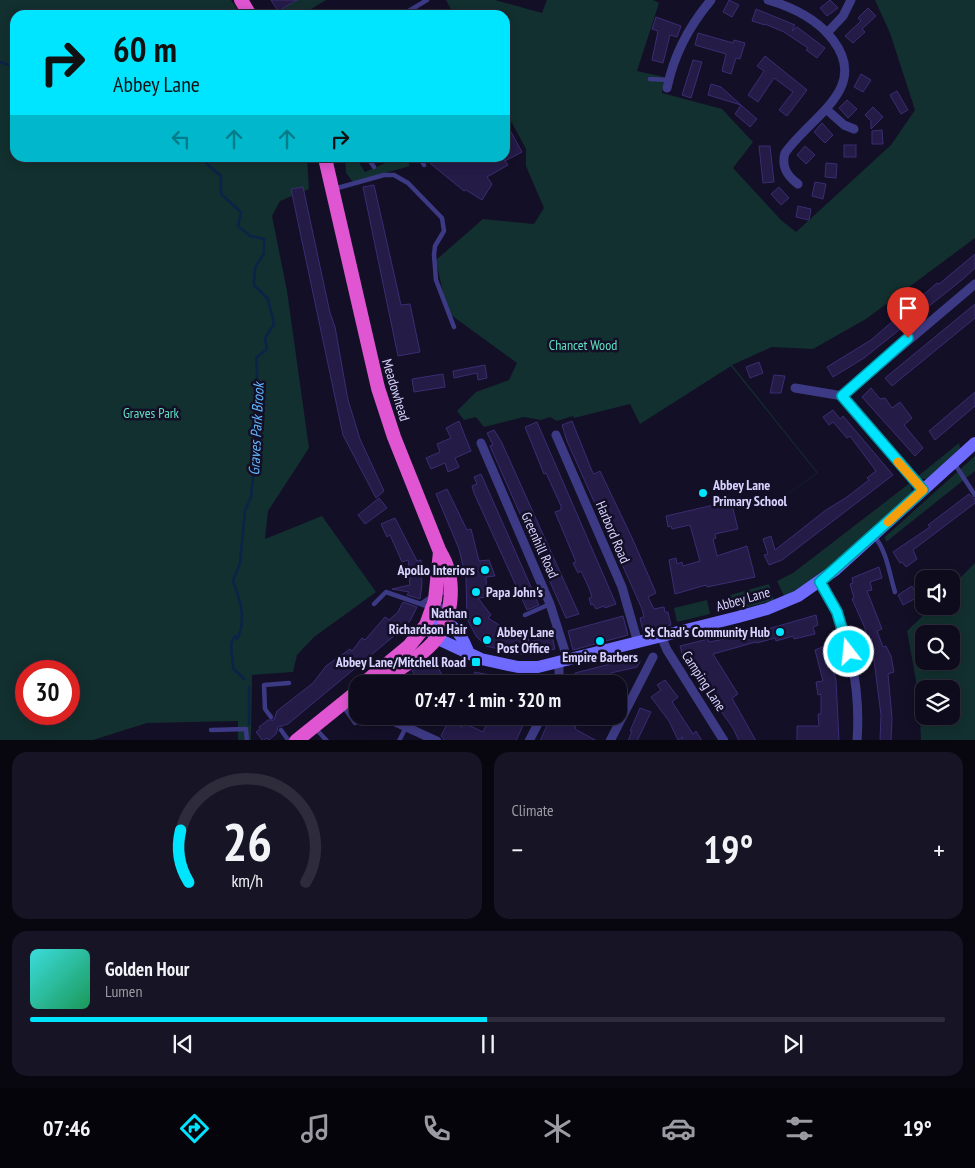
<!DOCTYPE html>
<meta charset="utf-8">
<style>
:root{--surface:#0e0b1c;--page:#171425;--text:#f1f3f6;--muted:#9b9ba3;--line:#2e2b3b;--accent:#00e5ff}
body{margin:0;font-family:"PT Sans Narrow",sans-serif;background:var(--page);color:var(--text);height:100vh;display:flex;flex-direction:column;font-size:19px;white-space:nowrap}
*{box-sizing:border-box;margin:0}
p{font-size:16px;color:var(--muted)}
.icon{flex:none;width:28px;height:28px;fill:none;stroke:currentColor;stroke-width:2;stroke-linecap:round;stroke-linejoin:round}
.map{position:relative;height:740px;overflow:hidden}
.side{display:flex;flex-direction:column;gap:12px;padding:12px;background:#08060f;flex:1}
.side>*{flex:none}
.banner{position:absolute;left:10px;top:10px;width:500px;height:152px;border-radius:15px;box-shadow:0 2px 12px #0003,0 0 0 1px var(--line);background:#00e5ff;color:#111;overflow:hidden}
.tools{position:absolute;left:915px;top:570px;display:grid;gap:10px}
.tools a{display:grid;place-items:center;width:45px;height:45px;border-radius:10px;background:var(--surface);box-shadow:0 2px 12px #0003,0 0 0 1px var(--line);font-size:25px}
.speed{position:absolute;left:15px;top:660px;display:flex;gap:10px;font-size:25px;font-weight:700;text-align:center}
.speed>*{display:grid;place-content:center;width:65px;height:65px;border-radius:50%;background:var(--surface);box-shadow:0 2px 12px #0003,0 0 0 1px var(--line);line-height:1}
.speed .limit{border:8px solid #d22;background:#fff;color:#111}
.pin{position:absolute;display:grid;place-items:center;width:42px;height:42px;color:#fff;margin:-51px -21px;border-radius:50% 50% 50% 0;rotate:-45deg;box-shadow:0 0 5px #0007}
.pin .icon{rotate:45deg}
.me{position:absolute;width:55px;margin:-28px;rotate:344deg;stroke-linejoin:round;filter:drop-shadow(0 0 4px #0008)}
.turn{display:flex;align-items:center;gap:18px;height:105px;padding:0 20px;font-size:22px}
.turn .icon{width:65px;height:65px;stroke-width:2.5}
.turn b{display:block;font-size:35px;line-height:42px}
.lanes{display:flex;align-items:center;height:48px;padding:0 20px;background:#0003;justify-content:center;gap:25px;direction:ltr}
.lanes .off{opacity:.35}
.big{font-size:38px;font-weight:600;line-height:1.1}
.side .widget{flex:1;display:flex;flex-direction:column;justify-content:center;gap:8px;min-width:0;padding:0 18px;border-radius:15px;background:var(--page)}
.side .dial{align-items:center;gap:0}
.dial svg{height:130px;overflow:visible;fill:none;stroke:var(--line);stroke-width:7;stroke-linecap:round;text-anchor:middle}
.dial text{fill:var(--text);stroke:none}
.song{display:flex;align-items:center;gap:15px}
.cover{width:60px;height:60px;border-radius:8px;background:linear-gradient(135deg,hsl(180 70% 55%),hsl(150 70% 35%))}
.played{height:5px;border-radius:2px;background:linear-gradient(90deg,var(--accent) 50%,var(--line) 50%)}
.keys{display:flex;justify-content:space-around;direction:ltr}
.heat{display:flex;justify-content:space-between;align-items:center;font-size:28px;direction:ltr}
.side .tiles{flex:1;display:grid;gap:12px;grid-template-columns:1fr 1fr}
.widget:last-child{grid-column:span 2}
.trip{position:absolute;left:349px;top:675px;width:278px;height:50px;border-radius:15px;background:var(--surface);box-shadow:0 2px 12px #0003,0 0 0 1px var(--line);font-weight:600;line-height:50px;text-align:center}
.dock{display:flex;height:80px;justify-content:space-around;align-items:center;background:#06040b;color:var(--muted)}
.dock .icon{width:35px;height:35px}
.dock .on{color:var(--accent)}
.dock b{font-size:22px;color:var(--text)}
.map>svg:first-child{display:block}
.green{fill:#12302f;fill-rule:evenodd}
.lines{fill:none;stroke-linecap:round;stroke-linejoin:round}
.stream{stroke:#0c2248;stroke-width:2.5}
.building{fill:#241b47;stroke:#3b2d73}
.service{stroke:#3d3a85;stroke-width:4.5}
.minor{stroke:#3d3a85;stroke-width:9}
.secondary{stroke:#6f6bff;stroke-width:12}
.trunk{stroke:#e055d1;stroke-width:14}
.route-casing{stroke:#0095a6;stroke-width:12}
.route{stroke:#00e5ff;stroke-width:9}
.slow{stroke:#f59e0b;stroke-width:9}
.poi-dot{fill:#00e5ff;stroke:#130f26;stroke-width:2}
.labels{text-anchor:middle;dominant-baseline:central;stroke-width:5;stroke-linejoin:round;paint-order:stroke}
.park-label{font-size:14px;fill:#5fe0c0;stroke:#130f26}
.street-label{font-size:14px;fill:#d9d4ff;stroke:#130f26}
.poi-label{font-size:14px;font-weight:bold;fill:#d9d4ff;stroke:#130f26;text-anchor:end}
.water-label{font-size:15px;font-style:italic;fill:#62b6ff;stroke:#130f26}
</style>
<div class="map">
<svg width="975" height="741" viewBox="0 0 975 741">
<rect width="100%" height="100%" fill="#130f26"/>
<!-- green -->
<g class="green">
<path d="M0,0H231L242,15H15V158H307L309,189L280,201L272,216L287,291L309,448L268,511L265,539L322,516L376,592L314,637L297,655L293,672L252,675L251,740H238V721L147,723L93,740H0ZM26,671H69V714H26Z"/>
<polygon points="296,0 326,0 301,15 272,15"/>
<polygon points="446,0 495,0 542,13 547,0 653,0 659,3 637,71 664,77 662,93 722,109 753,142 733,168 781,220 796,232 891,145 915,110 890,33 875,0 975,0 975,238 866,319 813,349 772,347 732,365 818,473 761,513 817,473 731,366 640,424 630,404 574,418 573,416 557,421 550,417 541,420 524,417 484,427 476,417 464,420 457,411 476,392 509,380 517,363 447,312 436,260 483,219 534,224 544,208 526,166 526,149 505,110 505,15 454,15"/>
<polygon points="345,158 356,158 365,172 397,158 406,158 410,166 353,182 346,173"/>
<polygon points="959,443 960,448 927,479 918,479 917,477"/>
<polygon points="975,456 975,471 886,542 885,537"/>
<polygon points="910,483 912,492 811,584 784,596 777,581 793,573"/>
<path d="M975,563V740H921L919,697L907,631L933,606H951V587ZM924,634H951V661H924ZM924,689H951V716H924Z"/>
<polygon points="769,584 774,600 740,609 739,607 733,608 730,595"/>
<polygon points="707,600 710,614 677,622 674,608"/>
</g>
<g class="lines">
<!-- stream -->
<g class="stream">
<polyline points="0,62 15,67"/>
<path d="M200,158L221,176V194L241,212L238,226L250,236L264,239V253L255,268L254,285L268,299L274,324L265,338L267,349L256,358C260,379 252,396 259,415L251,497L245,511L240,563L233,581C240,599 247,620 237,639L235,636C227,645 234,656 233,668L244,679"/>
<polyline points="249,687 249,724"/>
</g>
</g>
<!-- building -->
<g class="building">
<polygon points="271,0 297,0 278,11"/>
<polygon points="729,0 739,5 732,17 723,12"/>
<polygon points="830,0 838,8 827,16 820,8"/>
<polygon points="868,8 876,16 862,29 865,32 853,43 845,36 861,21 858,18"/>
<polygon points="756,9 795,25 792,31 797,27 825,48 817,58 806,50 808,48 784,32 765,24 765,25 752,21"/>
<polygon points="656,17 681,26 677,37 670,35 663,63 652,60 658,31 652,29"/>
<polygon points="698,33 733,43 734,40 745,43 740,59 736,58 731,74 722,71 726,54 695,45"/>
<polygon points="765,56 807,90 787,116 779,110 793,92 774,78 758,102 748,95 764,71 757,66"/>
<polygon points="693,60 702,62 691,98 682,95"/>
<polygon points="861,74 871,80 863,92 854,87"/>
<polygon points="711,84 721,87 741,105 708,95"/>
<polygon points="897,91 908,110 901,114 890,95"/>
<polygon points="847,100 857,109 848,118 839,108"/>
<polygon points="741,105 757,119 750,127 735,114"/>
<polygon points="873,107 883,117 871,129 871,121 865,115"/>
<polygon points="505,121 522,152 505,161 508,165 487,177 492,184 482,200 466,190 464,191 431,164 427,158 503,158 505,161"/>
<polygon points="822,123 833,135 825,143 814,132"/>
<polygon points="882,130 883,144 872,144 872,131"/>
<rect x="844" y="145" width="12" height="12"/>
<polygon points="759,146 770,146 774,182 763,183"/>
<polygon points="805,146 815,155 806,164 797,155"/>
<polygon points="826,163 837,164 836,178 825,177"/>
<polygon points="815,182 826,184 823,199 812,196"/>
<polygon points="374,185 401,305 410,304 420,352 398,356 363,187"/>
<polygon points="303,187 330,313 335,327 348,400 360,439 384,491 376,498 343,435 291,189"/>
<polygon points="779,187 789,198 781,205 771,194"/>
<polygon points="798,206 811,209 809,220 796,217"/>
<polygon points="975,254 975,268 963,279 864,358 833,377 827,367 871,340 937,283 939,284"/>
<polygon points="975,304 975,318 892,386 885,378"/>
<polygon points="759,362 763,373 750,378 746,367"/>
<polygon points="485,365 487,378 478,380 477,373 454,378 453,371"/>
<polygon points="443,374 445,387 414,392 412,379"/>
<polygon points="774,375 785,376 781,393 770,393"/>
<polygon points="871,388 880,399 885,398 892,408 900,402 912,418 904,425 923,448 915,456 862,397"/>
<polygon points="975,392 975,406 935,440 929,431"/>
<polygon points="833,410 840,419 843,416 893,475 782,560 769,565 764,555 768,554 763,539 771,536 775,550 826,510 847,497 869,480 867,478 876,471 850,436 847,438 833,422 829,425 823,417"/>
<polygon points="459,421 471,451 455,458 459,467 448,472 445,463 431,469 426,458 440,452 437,444 451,438 446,428"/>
<polygon points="572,421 592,471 594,474 600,471 633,540 656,593 648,597 654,609 664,607 665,612 668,612 671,625 643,631 640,618 644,617 642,609 567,441 562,425"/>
<polygon points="537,422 616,604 605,608 604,606 596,609 593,604 591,605 589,598 592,597 589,588 581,571 578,573 573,563 576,562 555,512 561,510 561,506 546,473 544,474 525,427"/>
<polygon points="494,430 501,441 579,614 566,618 490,446 493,445 487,433"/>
<polygon points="481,474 539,605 527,610 474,493 472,486 477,484 474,477"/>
<polygon points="447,489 467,530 471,529 479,561 489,560 495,576 486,577 487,597 478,598 491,615 488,618 504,628 519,631 503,638 528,638 529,642 552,636 555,649 540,652 540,654 519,654 486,646 476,636 467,619 466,578 459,549 436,494"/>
<polygon points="969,494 975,499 975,503 913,550 917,559 906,567 902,562 900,563 893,552 930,527 928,525"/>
<polygon points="379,498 387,508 365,524 358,515"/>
<polygon points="731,501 738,529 715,534 716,538 713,539 717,556 747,546 755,577 707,587 706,585 675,594 669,560 676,558 677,564 682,562 683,566 700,561 690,525 672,529 671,526 668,527 666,516"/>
<polygon points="395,518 417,561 421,560 422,584 420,599 407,595 409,592 392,589 410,585 409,578 411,578 408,560 402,562 390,535 387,537 381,524"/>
<polygon points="879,567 882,578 870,582 872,590 867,591 882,629 877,631 883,647 886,646 891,656 894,672 888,674 892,718 891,741 880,741 881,715 874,660 866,639 865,628 852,599 854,598 850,584 853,583 852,578"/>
<polygon points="912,586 918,597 903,605 898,595"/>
<polygon points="403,602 417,607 410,621 400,631 288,724 278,727 276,734 269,740 267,738 263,741 256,732 260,729 259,727 268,720 274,720 277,711 313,683 326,666 350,649 352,651 362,638 365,640 385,617 389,620 398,612"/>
<polygon points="816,615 818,625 813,627 815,634 794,639 793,636 776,641 775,638 757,643 756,642 713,654 738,694 732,698 756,741 739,741 733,728 718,707 717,708 689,664 688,656 683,657 680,646 708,639 709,642 751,634"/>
<polygon points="623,616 628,635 573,650 568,631"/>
<polygon points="825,646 836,680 839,741 797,741 797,726 819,726 818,714 821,714 821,694 818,695 816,682 823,681 815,650"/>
<polygon points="638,657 640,662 637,667 611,673 612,677 587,683 586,679 574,683 572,676 575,675 575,673"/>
<polygon points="428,659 432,659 443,676 432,684 421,684 412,671"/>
<polygon points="474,672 518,680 517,684 480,684"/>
<polygon points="665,680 678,697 672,702 693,734 696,731 702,741 681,741 683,737 678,740 669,721 651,697 661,690 657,685"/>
<polygon points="640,708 651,712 637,741 628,741 632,731 630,731"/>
<polygon points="490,716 497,716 508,721 514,716 527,716 516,741 445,741 441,736 449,720 462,727 464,723 483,732"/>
<polygon points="551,716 567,719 566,722 576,727 575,729 597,741 540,741"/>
<polygon points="584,716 610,716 605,726"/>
</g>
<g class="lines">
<!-- service -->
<g class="service">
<polyline points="402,15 427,0"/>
<polyline points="650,79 668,80"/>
<polyline points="368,158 374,167"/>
<polyline points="420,158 424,165"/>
<polyline points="334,189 384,175 394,175 408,183 442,218 444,231 435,246 434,255 436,280 454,327"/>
<polyline points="954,463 975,495"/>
<path d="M874,536C887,551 889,573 895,592"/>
<path d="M422,603C432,596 438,590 449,594"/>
<polyline points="374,604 386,592 435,609 447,604"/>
<polyline points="525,615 550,604"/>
<polyline points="343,706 355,723"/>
<polyline points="271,717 265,709 264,685 289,683"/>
<polyline points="316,729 327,741"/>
<polyline points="211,730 246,729 247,741"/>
<polyline points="281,730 289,741"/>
<polyline points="399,741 406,727"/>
</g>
<!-- minor -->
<g class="minor">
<path d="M768,0C792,7 818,20 833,40C870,89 811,116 785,153C781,167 787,176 798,184"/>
<polyline points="827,33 843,16 851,0"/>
<path d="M667,88C674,54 689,26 711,0"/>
<polyline points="826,109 844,125 854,129"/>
<polyline points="795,388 843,396 923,491"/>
<polyline points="843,396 975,284"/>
<polyline points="556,435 622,587 638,643"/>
<polyline points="481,443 550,604 568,661"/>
<path d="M820,582C849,626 861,688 857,741"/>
<polyline points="661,636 667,650 724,741"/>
<polyline points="559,684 559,663"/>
<polyline points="382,716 437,741"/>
<polyline points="529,741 542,716"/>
<polyline points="610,741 653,657"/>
</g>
<!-- secondary -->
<path class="secondary" d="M468,651C459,629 451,618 426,625L436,638L481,659L518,667H538L738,617L767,609L798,596L835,570L975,443"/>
<!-- trunk -->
<g class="trunk">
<polyline points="241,0 250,15"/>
<polyline points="325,158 378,388 394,437 440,552 435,600 426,625 409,646 363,684"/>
<path d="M378,684C395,671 423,656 436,639C454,615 456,577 440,552"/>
<polyline points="296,741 358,691"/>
</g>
</g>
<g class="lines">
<defs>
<polyline id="route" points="849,652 837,612 820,582 923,490 842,396 908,338"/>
</defs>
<!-- route casing -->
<use href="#route" class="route-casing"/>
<!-- route -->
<use href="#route" class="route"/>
<!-- slow -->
<polyline class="slow" points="888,522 923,490 898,462"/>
</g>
<!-- markers -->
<g class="poi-dot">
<circle cx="703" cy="493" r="5"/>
<circle cx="485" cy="570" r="5"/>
<circle cx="476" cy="592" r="5"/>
<circle cx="477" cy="621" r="5"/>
<circle cx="780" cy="632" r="5"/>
<circle cx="487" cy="640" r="5"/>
<circle cx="600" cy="641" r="5"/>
<rect x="471" y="657" width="10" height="10" rx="2.5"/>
</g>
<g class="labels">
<!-- park labels -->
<g class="park-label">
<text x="583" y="345">Chancet Wood</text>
<text x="151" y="413">Graves Park</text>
</g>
<!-- street labels -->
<g class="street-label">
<text transform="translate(396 390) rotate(73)">Meadowhead</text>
<text transform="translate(613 532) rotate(67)">Harbord Road</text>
<text transform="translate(540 545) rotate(66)">Greenhill Road</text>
<text transform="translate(743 599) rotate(-16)">Abbey Lane</text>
<text transform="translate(704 681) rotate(57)">Camping Lane</text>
</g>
<!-- poi labels -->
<g class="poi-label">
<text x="713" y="485" text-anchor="start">Abbey Lane<tspan x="713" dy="16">Primary School</tspan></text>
<text x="475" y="570">Apollo Interiors</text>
<text x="486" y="592" text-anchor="start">Papa John's</text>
<text x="467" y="613">Nathan<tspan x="467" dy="16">Richardson Hair</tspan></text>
<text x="497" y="632" text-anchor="start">Abbey Lane<tspan x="497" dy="16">Post Office</tspan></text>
<text x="770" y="632">St Chad's Community Hub</text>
<text x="600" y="657" text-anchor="middle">Empire Barbers</text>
<text x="466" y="662">Abbey Lane/Mitchell Road</text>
</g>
<!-- water labels -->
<g class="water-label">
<text transform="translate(256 429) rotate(-87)">Graves Park Brook</text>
</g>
</g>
</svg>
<div class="tools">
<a><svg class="icon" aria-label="sound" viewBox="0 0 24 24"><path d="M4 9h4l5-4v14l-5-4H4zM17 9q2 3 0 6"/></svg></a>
<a><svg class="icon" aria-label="search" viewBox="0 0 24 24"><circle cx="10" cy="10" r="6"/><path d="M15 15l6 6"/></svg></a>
<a><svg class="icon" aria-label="layers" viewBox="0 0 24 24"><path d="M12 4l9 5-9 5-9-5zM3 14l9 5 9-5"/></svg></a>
</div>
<div class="speed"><div class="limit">30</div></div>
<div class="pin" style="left:908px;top:338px;background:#d93025"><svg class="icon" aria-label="arrive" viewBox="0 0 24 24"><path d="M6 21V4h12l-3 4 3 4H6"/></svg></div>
<svg class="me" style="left:849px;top:652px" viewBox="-20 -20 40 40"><circle r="17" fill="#00e5ff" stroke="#fff" stroke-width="3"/><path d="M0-11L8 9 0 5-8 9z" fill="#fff"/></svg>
<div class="trip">07:47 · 1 min · 320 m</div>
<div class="banner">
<div class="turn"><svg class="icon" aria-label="right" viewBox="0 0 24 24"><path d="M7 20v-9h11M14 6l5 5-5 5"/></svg><div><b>60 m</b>Abbey Lane</div></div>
<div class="lanes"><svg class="icon off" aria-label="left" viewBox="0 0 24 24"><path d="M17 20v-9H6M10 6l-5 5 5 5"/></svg><svg class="icon off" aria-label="ahead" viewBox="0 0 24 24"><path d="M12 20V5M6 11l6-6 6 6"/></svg><svg class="icon off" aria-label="ahead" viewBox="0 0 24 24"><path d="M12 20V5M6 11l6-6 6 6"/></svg><svg class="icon" aria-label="right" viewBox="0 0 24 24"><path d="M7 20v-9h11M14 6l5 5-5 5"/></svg></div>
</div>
</div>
<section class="side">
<div class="tiles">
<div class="widget dial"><svg viewBox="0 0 100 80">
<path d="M14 69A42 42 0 1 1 86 69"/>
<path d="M14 69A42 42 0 0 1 9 37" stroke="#00e5ff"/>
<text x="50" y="56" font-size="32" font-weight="700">26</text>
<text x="50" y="72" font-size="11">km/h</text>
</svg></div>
<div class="widget"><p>Climate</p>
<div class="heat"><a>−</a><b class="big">19°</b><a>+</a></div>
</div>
<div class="widget">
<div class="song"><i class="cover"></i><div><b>Golden Hour</b><p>Lumen</p></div></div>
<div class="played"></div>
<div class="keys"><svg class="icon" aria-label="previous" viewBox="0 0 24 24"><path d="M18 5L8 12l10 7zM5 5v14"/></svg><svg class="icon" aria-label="pause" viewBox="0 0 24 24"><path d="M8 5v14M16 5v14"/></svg><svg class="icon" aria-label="next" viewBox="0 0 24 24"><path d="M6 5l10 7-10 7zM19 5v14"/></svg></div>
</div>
</div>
</section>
<nav class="dock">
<b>07:46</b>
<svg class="icon on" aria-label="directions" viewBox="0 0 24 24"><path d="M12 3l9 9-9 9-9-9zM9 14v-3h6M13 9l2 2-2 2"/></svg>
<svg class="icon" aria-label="music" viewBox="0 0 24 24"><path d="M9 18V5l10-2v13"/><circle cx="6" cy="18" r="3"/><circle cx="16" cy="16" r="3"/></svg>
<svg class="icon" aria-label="phone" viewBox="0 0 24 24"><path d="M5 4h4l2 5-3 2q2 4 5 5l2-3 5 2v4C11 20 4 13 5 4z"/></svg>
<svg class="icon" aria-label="climate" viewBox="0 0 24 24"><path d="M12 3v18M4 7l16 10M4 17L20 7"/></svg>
<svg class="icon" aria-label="car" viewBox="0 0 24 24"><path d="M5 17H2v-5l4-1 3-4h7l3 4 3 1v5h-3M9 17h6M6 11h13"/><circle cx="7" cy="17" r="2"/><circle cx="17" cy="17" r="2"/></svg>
<svg class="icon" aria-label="filters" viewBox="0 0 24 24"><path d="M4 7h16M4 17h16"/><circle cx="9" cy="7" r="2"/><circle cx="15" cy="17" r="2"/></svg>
<b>19°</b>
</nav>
